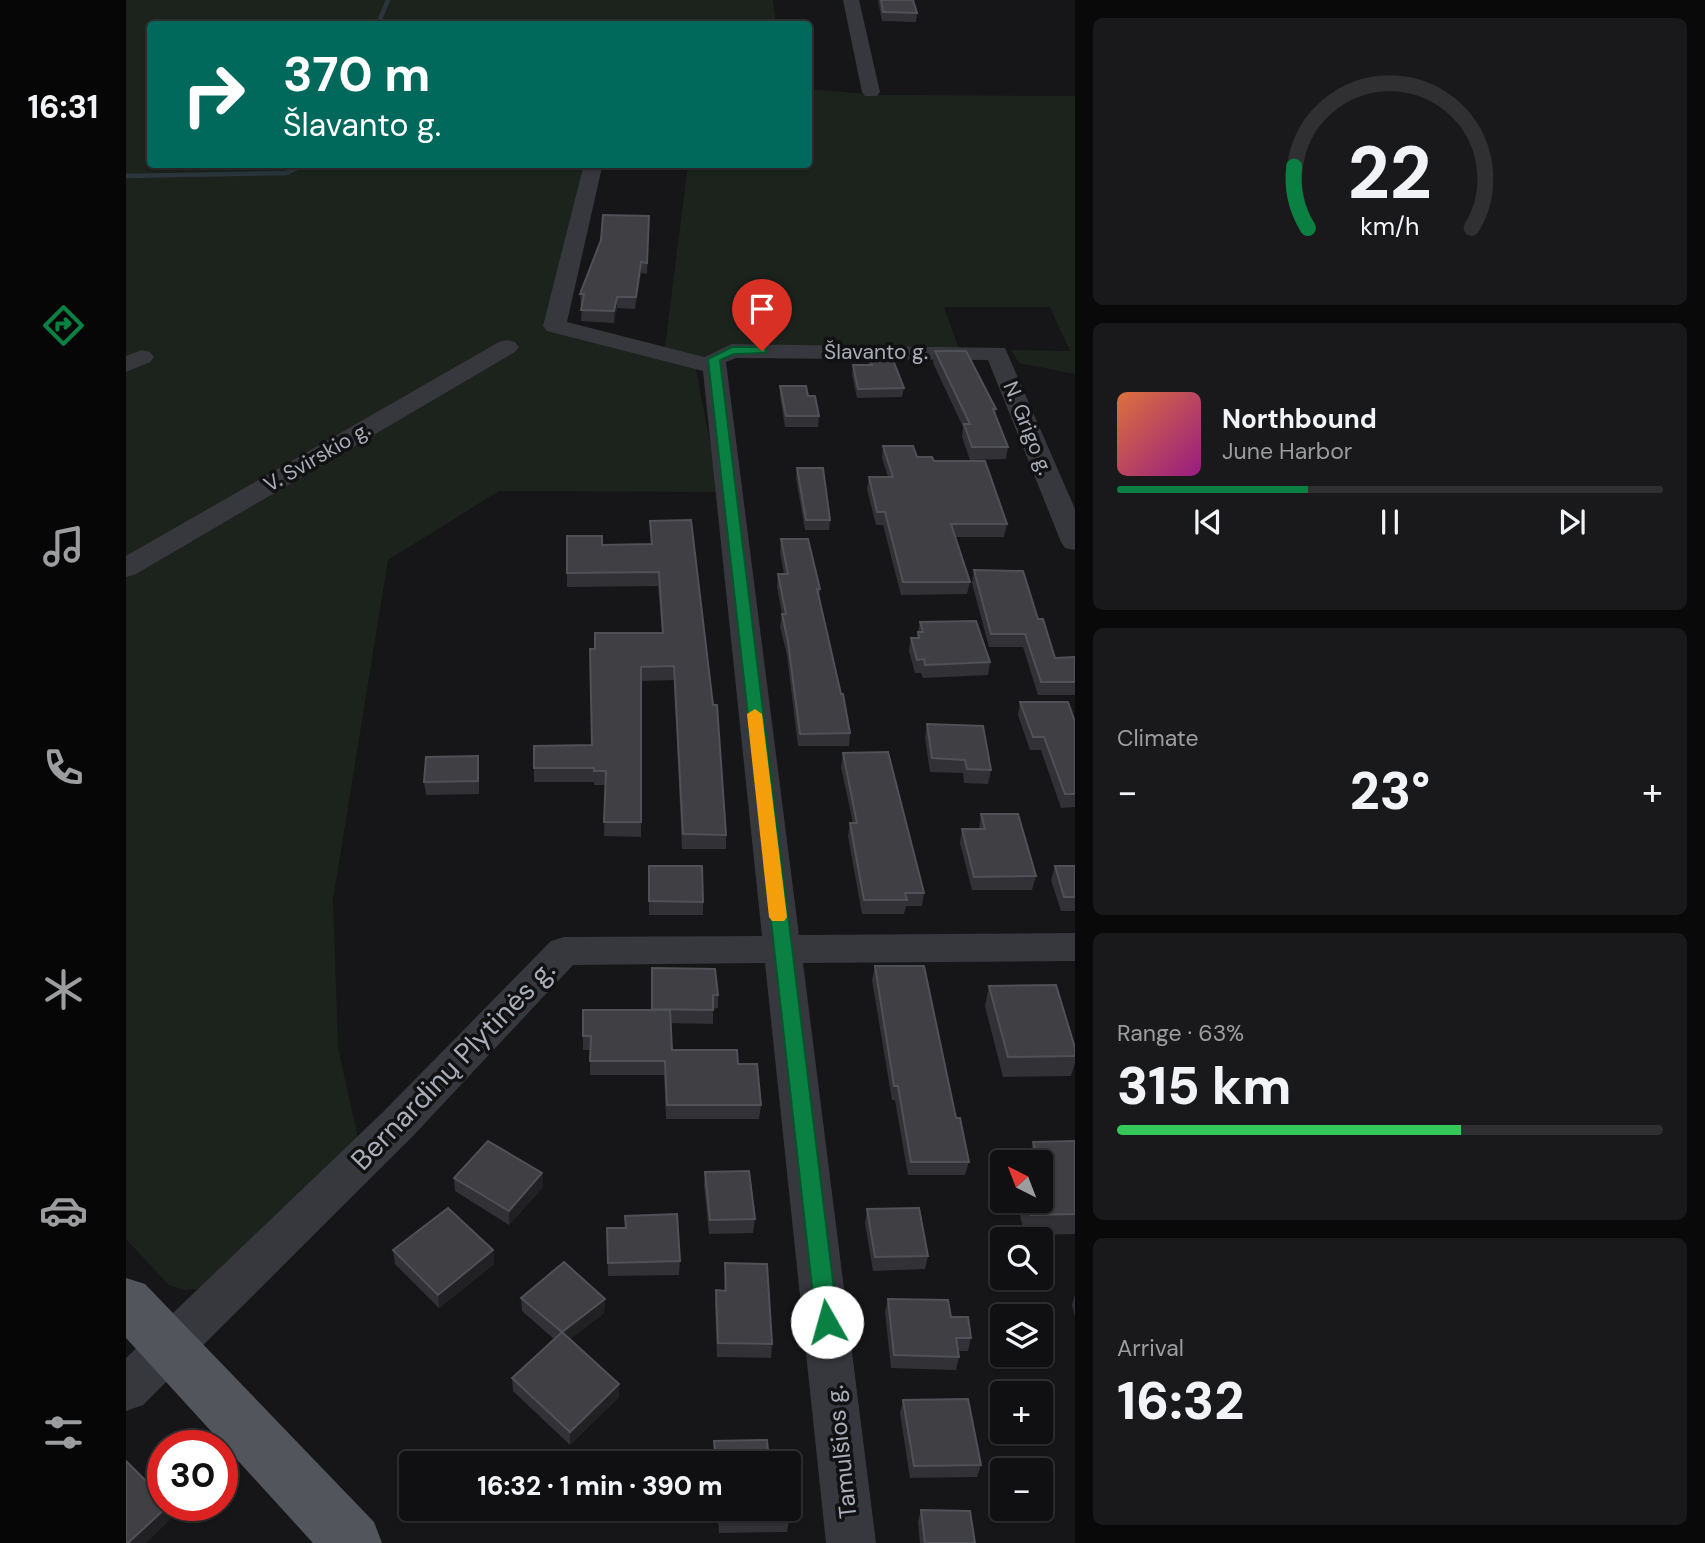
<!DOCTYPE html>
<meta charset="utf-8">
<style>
:root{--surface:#101012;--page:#19191b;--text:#f1f3f6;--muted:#9c9d9f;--line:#303032;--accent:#0b8043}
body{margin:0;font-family:"DM Sans",sans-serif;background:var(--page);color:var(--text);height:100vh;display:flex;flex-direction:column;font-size:26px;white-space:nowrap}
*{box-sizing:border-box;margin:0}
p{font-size:23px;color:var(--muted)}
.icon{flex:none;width:38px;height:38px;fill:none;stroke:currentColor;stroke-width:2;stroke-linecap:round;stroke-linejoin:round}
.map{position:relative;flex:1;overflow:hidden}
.drawer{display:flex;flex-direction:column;gap:18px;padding:18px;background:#09090a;width:630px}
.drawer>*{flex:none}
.banner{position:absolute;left:21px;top:21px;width:665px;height:147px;border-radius:7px;box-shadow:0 2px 5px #0004,0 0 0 2px var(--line);background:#00695c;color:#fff;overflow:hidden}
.needle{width:46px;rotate:318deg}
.controls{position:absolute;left:864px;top:1150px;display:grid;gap:14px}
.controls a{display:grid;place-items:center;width:63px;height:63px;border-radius:7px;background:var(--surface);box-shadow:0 2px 5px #0004,0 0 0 2px var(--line);font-size:35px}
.speed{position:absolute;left:21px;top:1430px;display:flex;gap:14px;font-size:35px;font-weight:700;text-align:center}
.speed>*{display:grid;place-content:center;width:91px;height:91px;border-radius:50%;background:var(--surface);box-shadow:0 2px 5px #0004,0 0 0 2px var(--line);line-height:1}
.speed .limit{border:10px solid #d22;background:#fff;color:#111}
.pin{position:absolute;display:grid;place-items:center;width:60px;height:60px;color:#fff;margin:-72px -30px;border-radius:50% 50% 50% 0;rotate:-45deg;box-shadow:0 0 7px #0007}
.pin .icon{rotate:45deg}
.me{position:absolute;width:77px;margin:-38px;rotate:353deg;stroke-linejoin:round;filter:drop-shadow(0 0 5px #0008)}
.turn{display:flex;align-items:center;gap:24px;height:147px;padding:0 21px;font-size:32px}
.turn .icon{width:91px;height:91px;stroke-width:2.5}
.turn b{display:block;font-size:49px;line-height:60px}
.big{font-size:52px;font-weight:800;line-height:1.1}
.drawer .card{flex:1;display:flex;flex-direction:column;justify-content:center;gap:10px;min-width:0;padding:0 24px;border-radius:10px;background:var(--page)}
.drawer .dial{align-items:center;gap:0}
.dial svg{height:182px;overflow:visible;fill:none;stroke:var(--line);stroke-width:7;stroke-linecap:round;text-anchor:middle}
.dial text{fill:var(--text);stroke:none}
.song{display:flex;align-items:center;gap:21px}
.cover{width:84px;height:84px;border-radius:10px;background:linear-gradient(135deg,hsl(20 70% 55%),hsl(310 70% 35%))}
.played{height:7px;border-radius:4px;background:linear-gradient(90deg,var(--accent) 35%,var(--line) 35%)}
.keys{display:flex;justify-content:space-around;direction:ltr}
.heat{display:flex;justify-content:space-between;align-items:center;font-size:38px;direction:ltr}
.charge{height:10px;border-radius:5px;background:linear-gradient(90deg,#34c759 63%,var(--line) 0)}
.trip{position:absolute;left:273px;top:1451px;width:402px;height:70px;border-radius:7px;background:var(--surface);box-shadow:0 2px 5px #0004,0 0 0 2px var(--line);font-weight:800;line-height:70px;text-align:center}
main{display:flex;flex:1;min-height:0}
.dock{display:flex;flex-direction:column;width:126px;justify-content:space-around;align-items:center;background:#060607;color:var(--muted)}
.dock .icon{width:49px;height:49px}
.dock .on{color:var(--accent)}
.dock b{font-size:32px;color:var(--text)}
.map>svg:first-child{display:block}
.green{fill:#1c231d}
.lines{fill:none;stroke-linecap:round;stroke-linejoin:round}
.stream{stroke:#2c353c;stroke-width:4.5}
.minor{fill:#37383d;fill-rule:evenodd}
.major{fill:#53555c;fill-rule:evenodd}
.wall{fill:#323236}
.shaded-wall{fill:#212124}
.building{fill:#3f3f44;stroke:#4f5156;stroke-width:2}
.route{fill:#0b8043;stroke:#07532c;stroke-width:2}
.slow{fill:#f59e0b}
.labels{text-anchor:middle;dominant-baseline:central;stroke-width:7;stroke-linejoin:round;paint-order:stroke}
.far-street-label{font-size:21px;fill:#a8adb8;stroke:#111113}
.street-label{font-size:24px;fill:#a8adb8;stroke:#111113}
.near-street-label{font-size:28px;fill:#a8adb8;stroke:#111113}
</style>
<main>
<nav class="dock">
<b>16:31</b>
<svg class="icon on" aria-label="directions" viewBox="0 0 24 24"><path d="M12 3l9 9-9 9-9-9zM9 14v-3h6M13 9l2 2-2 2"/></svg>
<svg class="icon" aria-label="music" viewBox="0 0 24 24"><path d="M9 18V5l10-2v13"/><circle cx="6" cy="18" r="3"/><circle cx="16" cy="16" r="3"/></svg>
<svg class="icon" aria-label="phone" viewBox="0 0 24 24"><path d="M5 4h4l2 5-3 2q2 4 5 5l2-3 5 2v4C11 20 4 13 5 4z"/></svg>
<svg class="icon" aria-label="climate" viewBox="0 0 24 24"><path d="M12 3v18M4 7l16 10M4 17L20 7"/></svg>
<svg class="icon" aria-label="car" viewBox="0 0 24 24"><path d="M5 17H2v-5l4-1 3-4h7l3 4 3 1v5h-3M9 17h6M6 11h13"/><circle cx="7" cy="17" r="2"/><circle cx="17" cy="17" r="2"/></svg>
<svg class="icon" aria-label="filters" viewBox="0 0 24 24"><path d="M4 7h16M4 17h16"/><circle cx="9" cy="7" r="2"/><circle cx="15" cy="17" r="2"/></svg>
</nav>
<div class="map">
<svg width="949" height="1543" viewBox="0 0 949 1543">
<rect width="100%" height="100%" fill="#161618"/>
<!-- green -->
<g class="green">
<polygon points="0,0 647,0 650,24 24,24 24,164 460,165 424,324 569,365 594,492 373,491 262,560 207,899 212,1048 233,1143 81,1288 59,1290 43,1285 0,1239"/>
<polygon points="683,89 752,95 949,96 949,374 893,363 885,350 944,351 924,307 818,307 833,349 603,346 573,358 539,347 562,165 682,164"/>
</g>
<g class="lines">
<!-- stream -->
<g class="stream">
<polyline points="252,24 262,0"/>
<polyline points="0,176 160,173 181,164"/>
</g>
<!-- minor -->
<g class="minor">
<polygon points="717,0 733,0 754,92 751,96 739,96 736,92"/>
<polygon points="458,164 474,164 476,167 441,322 578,357 606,344 879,348 949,509 949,550 939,548 935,542 862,360 610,358 600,362 673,935 949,933 949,961 677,963 750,1543 700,1543 639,963 447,965 287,1136 17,1405 0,1411 0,1358 257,1112 425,941 438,937 636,936 577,371 421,331 417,326"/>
<polygon points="381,340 389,342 393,347 389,352 10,574 0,577 0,556 373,342"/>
<polygon points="16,350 24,352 28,357 24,362 0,372 0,356"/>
</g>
<!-- major -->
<polygon class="major" points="0,1278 19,1284 248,1522 256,1543 187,1543 0,1338"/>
</g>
<!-- wall -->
<g class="wall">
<polygon points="752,0 787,0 791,13 790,22 756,21"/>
<polygon points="523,216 521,274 515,273 509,309 491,308 488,323 455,321 456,306 455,306 454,294"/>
<polygon points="809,351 870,409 869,414 882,447 880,459 844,460 836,437 837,427 807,363"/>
<polygon points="743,355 778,388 776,397 731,398 726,375 727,365 742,365"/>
<polygon points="654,386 682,396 693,416 692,427 659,427 654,396"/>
<polygon points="757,446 808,461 881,524 878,537 829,537 844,582 841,594 775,595 757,525 750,525 741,489 743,477 762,477 756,458"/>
<polygon points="671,468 704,520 703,530 679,530 670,478"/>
<polygon points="524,521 600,835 600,849 556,849 548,680 515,681 515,837 478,836 479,785 468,785 468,782 408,782 408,768 466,745 469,649 536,633 532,586 441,587 441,536 476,545 525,544"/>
<polygon points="655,539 694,589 693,598 724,733 723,746 672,746 661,655 654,627 656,614 651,587 652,574 658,574 654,552"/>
<polygon points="848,570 912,619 929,658 949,657 949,695 912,695 897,647 863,647 846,583"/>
<polygon points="794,622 864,662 862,675 797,678 795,673 789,673 783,651 785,638 791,638"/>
<polygon points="894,702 949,722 949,807 935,808 915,750 904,750 892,715"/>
<polygon points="801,724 865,770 862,784 838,783 837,773 804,772 799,738"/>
<polygon points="717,753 798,893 796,906 780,906 778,914 736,914 722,836 724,823 727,823 715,767"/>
<polygon points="353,769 353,794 300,795 298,782"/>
<polygon points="855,814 910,876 906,890 846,890 834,843 836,829 853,829"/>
<polygon points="523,866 577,902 577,915 523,915"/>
<polygon points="929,866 949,866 949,911 935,911 925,880"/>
<polygon points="749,966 830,1118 843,1162 839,1175 782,1175 769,1100 766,1100 746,980"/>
<polygon points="526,968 592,995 592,1008 587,1009 587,1024 544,1023 546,1050 612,1064 635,1105 633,1119 540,1119 538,1075 464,1075 464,1050 457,1050 457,1010 526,1010"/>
<polygon points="863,986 949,1048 949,1063 945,1076 877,1077 859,1006"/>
<polygon points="949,1141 949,1234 899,1235 890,1200 915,1200 915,1162 902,1162 907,1142"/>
<polygon points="579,1172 629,1219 627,1233 583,1234 578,1185"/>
<polygon points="416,1173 417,1187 383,1225 329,1191 328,1178"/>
<polygon points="741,1209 802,1256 799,1269 747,1271 739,1223"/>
<polygon points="499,1216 554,1261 553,1275 482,1276 481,1228 499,1228"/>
<polygon points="267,1250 367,1250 368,1264 313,1308 269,1264"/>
<polygon points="599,1263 646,1344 645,1358 591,1357 589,1304 590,1290 598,1291"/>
<polygon points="949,1294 949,1317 946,1305"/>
<polygon points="395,1298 479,1299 478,1313 444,1339 493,1397 444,1445 387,1391 386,1378 428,1339 396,1311"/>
<polygon points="762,1299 825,1317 845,1338 842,1351 832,1351 833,1357 830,1370 765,1368 759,1312"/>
<polygon points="777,1400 855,1465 851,1477 784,1478 774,1413"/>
<polygon points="588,1441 643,1462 657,1463 588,1463"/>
<polygon points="591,1508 662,1508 663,1520 661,1532 593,1533"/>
<polygon points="795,1510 849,1543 794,1543 792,1522"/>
</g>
<!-- shaded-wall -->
<g class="shaded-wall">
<polygon points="515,262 515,273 509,309 510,297"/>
<polygon points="491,297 491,308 488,323 488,311"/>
<polygon points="416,1173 417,1187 383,1225 383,1211"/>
<polygon points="367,1250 368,1264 313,1308 312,1295"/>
<polygon points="479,1299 478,1313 436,1345 436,1332"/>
<polygon points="493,1384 493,1397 444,1445 444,1432"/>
<polygon points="43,1505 47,1517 20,1543 2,1543"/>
</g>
<!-- building -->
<g class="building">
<polygon points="755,0 787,0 791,13 757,12"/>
<polygon points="477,215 523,216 521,263 515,262 510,297 491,297 488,311 455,310 458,294 454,294 475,240"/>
<polygon points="809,351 840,351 870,409 867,409 882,447 846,447 838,424 844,424"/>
<polygon points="743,355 765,355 778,388 732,389 727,365 746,365"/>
<polygon points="654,386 680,386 682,396 689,396 693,416 660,416"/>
<polygon points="757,446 787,446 791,457 806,457 808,461 859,461 881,524 825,524 844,582 777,582 759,512 751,512 743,477 767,477"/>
<polygon points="671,468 697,468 704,520 680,520"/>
<polygon points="565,520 587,705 591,705 600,835 557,834 548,666 515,667 515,822 478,822 480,771 468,771 468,768 408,768 408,746 466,745 464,649 469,649 469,633 537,633 533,572 441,573 441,536 476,536 476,545 526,544 524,521"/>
<polygon points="655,539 682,539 694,589 691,589 715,694 717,694 724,733 674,734 662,642 656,614 660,614 652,574 662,574"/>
<polygon points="848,570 897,571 912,619 917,619 929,658 949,657 949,682 915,682 899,634 865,634"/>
<polygon points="850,621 864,662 799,665 798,659 791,660 785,638 793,638 792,632 797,632 794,622"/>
<polygon points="894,702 942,702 949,722 949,794 939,794 918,737 907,737"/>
<polygon points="801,724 857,726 865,770 841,769 839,760 806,758"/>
<polygon points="762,752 798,893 779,893 781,900 738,900 724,823 731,823 717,753"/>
<polygon points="352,756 352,781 298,782 300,757"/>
<polygon points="855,814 892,814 910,876 848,877 836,829 859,829"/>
<polygon points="523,866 576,866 577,902 523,901"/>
<polygon points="929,866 949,866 949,897 938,897"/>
<polygon points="749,966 798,966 830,1118 834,1118 843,1162 785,1162 772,1086 768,1086"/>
<polygon points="526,968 589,969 592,995 587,995 587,1010 526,1009"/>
<polygon points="930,985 949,1048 949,1056 882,1057 863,986"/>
<polygon points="457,1010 544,1010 546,1050 611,1050 612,1064 631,1064 635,1105 541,1105 539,1061 464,1061 465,1036 457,1036"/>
<polygon points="362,1141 416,1173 383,1211 328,1178"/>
<polygon points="949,1141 949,1214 905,1215 901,1200 915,1200 915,1176 917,1176 915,1170 915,1162 913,1162 907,1142"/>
<polygon points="623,1171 629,1219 584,1220 579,1172"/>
<polygon points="322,1208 367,1250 312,1295 267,1250"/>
<polygon points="793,1208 802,1256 749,1257 741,1209"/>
<polygon points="551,1214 554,1261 482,1263 481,1228 500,1228 499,1216"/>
<polygon points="438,1262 479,1299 436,1332 395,1298"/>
<polygon points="599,1263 641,1264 646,1344 592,1343 590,1290 600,1291"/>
<polygon points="762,1299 822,1300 825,1317 842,1317 845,1338 830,1338 833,1357 768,1355"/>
<polygon points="436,1332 493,1384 444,1432 386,1378"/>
<polygon points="842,1399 855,1465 788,1466 777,1400"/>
<polygon points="641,1440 643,1462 657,1462 657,1463 590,1463 588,1441"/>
<polygon points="0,1461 37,1498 37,1505 43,1505 2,1543 0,1543"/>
<polygon points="593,1508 662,1508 663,1520 594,1521"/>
<polygon points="795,1510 844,1511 849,1543 799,1543"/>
</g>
<!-- route -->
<polygon class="route" points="636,347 640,348 640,353 608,354 594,360 712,1322 708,1329 701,1332 693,1329 690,1322 582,359 606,347"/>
<!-- slow -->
<polygon class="slow" points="629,709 636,714 661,917 658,921 646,921 643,917 621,714"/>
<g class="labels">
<!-- far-street labels -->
<g class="far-street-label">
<text x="750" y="352">Šlavanto g.</text>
<text transform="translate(902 428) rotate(68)">N. Grigo g.</text>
<text transform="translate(191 457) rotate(-30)">V. Svirskio g.</text>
</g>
<!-- street labels -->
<g class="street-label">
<text transform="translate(715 1452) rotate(-96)">Tamulšios g.</text>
</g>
<!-- near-street labels -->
<g class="near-street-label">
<text transform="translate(327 1065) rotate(-46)">Bernardinų Plytinės g.</text>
</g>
</g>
</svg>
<div class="controls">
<a><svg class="needle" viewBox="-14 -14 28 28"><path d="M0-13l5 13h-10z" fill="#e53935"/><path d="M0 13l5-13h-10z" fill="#9c9d9f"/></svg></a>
<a><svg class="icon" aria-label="search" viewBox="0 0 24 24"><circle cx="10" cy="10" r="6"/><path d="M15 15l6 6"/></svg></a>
<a><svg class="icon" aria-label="layers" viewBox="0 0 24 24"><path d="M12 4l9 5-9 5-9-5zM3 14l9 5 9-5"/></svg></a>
<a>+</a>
<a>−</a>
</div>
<div class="speed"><div class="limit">30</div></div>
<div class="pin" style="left:636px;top:351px;background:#d93025"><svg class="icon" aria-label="arrive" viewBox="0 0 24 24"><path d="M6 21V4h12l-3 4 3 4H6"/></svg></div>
<svg class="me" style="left:701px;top:1322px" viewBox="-20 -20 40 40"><circle r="19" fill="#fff"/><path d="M0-13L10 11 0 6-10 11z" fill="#0b8043"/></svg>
<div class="trip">16:32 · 1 min · 390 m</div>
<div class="banner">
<div class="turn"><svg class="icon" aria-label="right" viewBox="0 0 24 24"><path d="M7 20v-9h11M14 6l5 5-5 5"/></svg><div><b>370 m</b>Šlavanto g.</div></div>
</div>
</div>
<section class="drawer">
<div class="card dial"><svg viewBox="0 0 100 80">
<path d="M14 69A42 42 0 1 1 86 69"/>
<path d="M14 69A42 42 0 0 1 8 42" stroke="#0b8043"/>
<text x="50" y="56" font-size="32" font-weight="700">22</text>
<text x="50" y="72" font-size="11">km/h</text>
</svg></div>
<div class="card">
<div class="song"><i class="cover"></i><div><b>Northbound</b><p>June Harbor</p></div></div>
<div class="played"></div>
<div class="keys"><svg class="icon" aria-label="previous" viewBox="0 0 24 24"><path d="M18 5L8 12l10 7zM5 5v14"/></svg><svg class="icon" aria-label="pause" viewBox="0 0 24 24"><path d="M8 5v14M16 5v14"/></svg><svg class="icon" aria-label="next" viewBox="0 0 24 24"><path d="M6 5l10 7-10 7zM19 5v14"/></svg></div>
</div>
<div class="card"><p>Climate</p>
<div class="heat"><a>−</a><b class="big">23°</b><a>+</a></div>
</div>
<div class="card"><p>Range · 63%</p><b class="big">315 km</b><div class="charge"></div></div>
<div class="card"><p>Arrival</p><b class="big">16:32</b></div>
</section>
</main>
